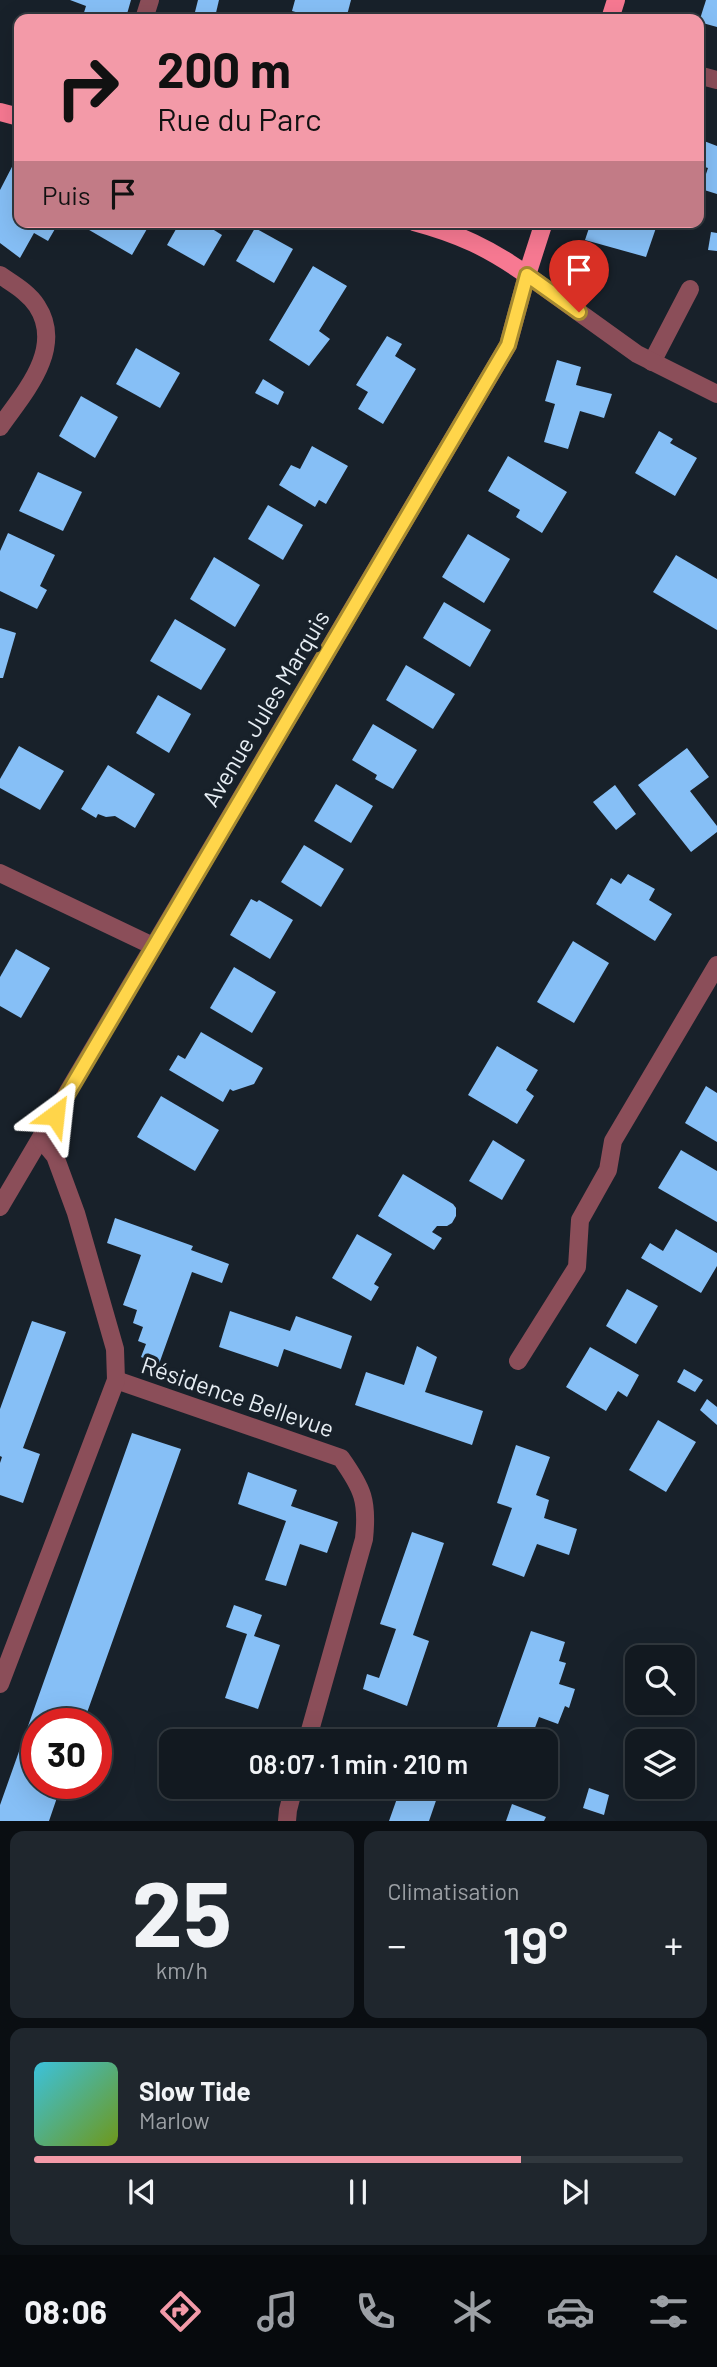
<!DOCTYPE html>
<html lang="fr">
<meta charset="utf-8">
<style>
:root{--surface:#121920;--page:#1f262d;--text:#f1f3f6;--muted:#9ca0a5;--line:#31383e;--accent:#f39aa8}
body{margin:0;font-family:Barlow,sans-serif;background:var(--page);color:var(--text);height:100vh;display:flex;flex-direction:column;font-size:26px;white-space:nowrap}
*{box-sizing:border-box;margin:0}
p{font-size:23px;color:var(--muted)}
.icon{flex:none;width:38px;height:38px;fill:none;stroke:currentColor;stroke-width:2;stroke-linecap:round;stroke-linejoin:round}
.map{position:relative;height:1821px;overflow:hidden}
.details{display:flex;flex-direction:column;gap:10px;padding:10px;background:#0a0e12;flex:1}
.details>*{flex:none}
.banner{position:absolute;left:14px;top:14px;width:690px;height:214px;border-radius:14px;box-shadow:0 7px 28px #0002,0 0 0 2px var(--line);background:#f39aa8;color:#111;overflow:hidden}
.fabs{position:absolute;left:625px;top:1645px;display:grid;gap:14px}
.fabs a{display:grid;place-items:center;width:70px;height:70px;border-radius:14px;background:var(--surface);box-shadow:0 7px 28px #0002,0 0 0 2px var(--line);font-size:35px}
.speed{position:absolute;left:21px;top:1708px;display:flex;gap:14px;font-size:35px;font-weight:700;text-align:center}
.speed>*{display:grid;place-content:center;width:91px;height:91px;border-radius:50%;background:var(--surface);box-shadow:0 7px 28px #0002,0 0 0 2px var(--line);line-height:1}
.speed .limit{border:10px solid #d22;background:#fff;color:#111}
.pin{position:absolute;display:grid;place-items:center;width:60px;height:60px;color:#fff;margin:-72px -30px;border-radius:50% 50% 50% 0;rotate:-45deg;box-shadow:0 0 7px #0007}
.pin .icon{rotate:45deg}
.me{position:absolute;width:77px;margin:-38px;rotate:30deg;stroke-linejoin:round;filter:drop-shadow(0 0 5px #0008)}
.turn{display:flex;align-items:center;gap:24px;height:147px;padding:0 28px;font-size:32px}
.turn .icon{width:91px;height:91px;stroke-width:2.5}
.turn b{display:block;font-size:49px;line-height:60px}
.then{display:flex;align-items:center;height:66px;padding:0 28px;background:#0003;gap:14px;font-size:26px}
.big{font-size:52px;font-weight:600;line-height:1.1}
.details .tile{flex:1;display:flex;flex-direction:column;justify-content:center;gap:10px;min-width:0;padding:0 24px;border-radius:14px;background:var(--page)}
.details .dial{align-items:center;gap:0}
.dial b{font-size:91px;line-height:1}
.song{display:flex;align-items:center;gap:21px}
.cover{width:84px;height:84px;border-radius:10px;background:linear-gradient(135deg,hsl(190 70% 55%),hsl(80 70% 35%))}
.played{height:7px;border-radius:4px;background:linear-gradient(90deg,var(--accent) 75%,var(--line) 75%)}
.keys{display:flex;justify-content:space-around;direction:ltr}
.heat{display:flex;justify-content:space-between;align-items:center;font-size:38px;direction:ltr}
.details .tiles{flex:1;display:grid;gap:10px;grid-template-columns:1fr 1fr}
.tile:last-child{grid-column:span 2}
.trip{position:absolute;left:159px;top:1729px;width:399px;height:70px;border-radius:14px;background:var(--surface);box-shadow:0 7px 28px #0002,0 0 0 2px var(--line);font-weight:600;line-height:70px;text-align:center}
.tabs{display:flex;height:112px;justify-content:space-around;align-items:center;background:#070a0d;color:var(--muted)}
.tabs .icon{width:49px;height:49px}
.tabs .current{color:var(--accent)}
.tabs b{font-size:32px;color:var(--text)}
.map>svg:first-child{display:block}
.building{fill:#86bff6}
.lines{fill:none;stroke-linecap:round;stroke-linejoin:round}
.minor{stroke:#8b4e59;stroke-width:18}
.major{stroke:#f77992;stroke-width:18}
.route-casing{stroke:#a68a30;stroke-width:18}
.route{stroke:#ffd54a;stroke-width:12}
.labels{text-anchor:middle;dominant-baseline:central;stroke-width:7;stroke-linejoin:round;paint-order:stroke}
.street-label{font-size:24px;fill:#e6edf3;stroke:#18212a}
</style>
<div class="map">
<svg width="717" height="1821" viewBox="0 0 717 1821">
<rect width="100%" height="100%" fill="#18212a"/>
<!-- building -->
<g class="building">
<polygon points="70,0 131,0 127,14 124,13 122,19 82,19 86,6"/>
<polygon points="198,0 219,0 215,17 195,12"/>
<polygon points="295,0 351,0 346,19 320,19 292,11"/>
<polygon points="706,0 717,0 717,27 699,22"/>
<polygon points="493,12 515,19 491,19"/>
<polygon points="704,141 717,146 717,194 701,189 708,168 698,165 698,158"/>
<polygon points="15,161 19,164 19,222 59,222 48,241 34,233 20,258 0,243 0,190"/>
<polygon points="87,222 151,222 132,255 84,227"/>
<polygon points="180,222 201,222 222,235 204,266 167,245"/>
<polygon points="591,222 658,222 646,257 585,240"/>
<polygon points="255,228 293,249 274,283 236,261"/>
<polygon points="711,232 717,233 717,251 708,250"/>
<polygon points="313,266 347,286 319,331 330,339 309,366 269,340"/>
<polygon points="387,336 402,344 395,356 416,369 383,424 358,409 368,392 356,385"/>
<polygon points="136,348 180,373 160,408 116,384"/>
<polygon points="557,360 581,367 576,385 612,394 604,418 580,411 568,449 544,442 555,404 545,401"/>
<polygon points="263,379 284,392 278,405 255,393"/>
<polygon points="81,396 118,417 95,458 59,436"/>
<polygon points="659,431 673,439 670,443 697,458 675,496 635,473"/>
<polygon points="312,446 348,466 326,504 319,500 315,507 279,485 291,465 300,469"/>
<polygon points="508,456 567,492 542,533 516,517 520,510 488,491"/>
<polygon points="38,472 82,492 63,531 19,511"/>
<polygon points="268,505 303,525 283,560 248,539"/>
<polygon points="8,533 55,555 40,586 47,590 37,609 0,591 0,551"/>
<polygon points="468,534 510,559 484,603 442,577"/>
<polygon points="676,555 717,579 717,630 653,592"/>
<polygon points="214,557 260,585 235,627 190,599"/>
<polygon points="444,602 491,630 470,667 423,638"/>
<polygon points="175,619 226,649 201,690 150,661"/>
<polygon points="0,628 16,633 3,678 0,678"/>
<polygon points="406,665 455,694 433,729 386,700"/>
<polygon points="158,695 191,714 169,753 136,733"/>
<polygon points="373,724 417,750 393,789 375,779 377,775 352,760"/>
<polygon points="19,746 64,771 40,810 0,788 0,779"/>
<polygon points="687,748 709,777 690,791 717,826 717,832 691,852 638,785"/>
<polygon points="108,765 155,794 135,828 115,816 106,817 98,814 96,818 81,809"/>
<polygon points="336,784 373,806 351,843 314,821"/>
<polygon points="615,785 636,814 616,830 593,802"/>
<polygon points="304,845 344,869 321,907 281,882"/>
<polygon points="628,874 655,889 649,900 672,914 655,941 596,904 611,878 621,884"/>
<polygon points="251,899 257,902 259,900 293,920 270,959 230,935"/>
<polygon points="573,941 609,963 574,1023 537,1002"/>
<polygon points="16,949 50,968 21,1018 0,1006 0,977"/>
<polygon points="234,967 276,992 252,1033 210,1008"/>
<polygon points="201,1032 263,1068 254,1084 233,1091 230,1089 223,1102 169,1070 178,1055 185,1059"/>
<polygon points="497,1046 538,1070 526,1090 534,1096 517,1124 468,1095"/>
<polygon points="706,1086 717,1093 717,1142 685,1123"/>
<polygon points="161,1096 219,1130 195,1171 137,1137"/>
<polygon points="493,1140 525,1160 502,1200 469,1181"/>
<polygon points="681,1150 717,1171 717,1222 658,1188"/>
<polygon points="403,1174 453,1204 456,1208 456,1216 452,1223 447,1226 437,1226 432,1232 442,1238 434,1250 378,1216"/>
<polygon points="115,1218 193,1246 191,1250 229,1264 222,1283 192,1272 159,1364 141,1357 146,1344 138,1341 143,1327 133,1323 137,1310 123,1305 141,1255 107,1243"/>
<polygon points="676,1229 717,1253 717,1266 701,1293 641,1258 650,1243 663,1251"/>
<polygon points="357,1234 392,1254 374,1284 379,1287 371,1301 332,1278"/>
<polygon points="627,1289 658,1306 636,1344 606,1326"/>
<polygon points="230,1311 290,1331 296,1316 352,1336 341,1369 284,1349 278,1367 219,1347"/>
<polygon points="32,1321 66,1332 23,1448 40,1454 23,1503 0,1495 0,1463 2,1457 0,1456 0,1409"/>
<polygon points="417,1346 437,1357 425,1392 483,1411 472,1445 355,1405 366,1372 404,1385"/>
<polygon points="590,1347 639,1375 627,1397 618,1391 606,1411 566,1387"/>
<polygon points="684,1369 703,1380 695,1392 677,1382"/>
<polygon points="707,1399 717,1407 717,1425 700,1410"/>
<polygon points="658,1420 696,1442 666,1492 629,1470"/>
<polygon points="132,1433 181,1449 83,1724 37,1724 37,1783 62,1783 49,1821 0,1821 0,1805"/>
<polygon points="516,1445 550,1457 536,1495 549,1500 544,1518 577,1529 569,1555 537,1544 524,1577 492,1565 512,1508 497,1503"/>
<polygon points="248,1472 297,1490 291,1506 338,1522 327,1553 300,1544 286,1586 265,1580 286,1521 238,1504"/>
<polygon points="412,1532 444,1543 413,1635 429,1641 407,1706 363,1689 367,1674 379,1678 396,1629 380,1624"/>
<polygon points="234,1605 262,1615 254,1636 280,1645 258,1709 225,1698 247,1634 226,1627"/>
<polygon points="531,1631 565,1642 559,1661 566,1663 559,1684 575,1689 569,1708 565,1706 558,1724 539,1717 530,1741 492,1741"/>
<polygon points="396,1787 438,1787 440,1789 429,1821 389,1821 400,1790 395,1789"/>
<polygon points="589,1788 609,1795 604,1815 583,1808"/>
<polygon points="512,1804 546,1817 544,1821 506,1821"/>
</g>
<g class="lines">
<!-- minor -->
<g class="minor">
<polyline points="144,19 150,0"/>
<polyline points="698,75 717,80"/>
<path d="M0,275C13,284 28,292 37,306C65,349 23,394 0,427"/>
<polyline points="652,362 690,289"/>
<polyline points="0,873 153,946"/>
<polyline points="0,1207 508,345 527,275 637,354 717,394"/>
<polyline points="518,1361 577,1267 580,1220 608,1170 613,1141 717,965"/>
<path d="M116,1380L341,1458C363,1489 368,1501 364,1539L307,1741"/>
<polyline points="0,1684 116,1380 115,1349 76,1213 55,1156 41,1139"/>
<polyline points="287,1821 288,1810 294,1787"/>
</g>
<!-- major -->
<g class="major">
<polyline points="610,19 616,0"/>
<polyline points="0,112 19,117"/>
<path d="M414,222C459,234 489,248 527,275L544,222"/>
</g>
</g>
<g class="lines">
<defs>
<polyline id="route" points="55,1115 508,345 527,275 579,312"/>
</defs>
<!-- route casing -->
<use href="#route" class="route-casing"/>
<!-- route -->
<use href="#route" class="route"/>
</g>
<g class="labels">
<!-- street labels -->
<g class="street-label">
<text transform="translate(265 708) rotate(-59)">Avenue Jules Marquis</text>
<text transform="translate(238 1396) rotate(19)">Résidence Bellevue</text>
</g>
</g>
</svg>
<div class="fabs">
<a><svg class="icon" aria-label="search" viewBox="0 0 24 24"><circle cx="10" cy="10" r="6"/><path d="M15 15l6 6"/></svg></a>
<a><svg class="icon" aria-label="layers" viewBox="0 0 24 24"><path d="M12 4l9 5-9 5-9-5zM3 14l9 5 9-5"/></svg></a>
</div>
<div class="speed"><div class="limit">30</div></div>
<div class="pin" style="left:579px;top:312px;background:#d93025"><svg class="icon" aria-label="arrive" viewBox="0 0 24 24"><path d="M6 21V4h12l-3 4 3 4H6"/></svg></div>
<svg class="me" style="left:55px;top:1115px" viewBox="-20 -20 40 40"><path d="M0-17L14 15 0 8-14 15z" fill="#ffd54a" stroke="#fff" stroke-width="4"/></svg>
<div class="trip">08:07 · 1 min · 210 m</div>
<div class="banner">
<div class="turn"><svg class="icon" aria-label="right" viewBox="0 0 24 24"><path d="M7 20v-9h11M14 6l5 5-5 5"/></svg><div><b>200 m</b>Rue du Parc</div></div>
<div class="then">Puis<svg class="icon" aria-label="arrive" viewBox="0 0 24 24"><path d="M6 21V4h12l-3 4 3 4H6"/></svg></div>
</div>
</div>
<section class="details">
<div class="tiles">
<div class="tile dial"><b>25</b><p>km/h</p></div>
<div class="tile"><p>Climatisation</p>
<div class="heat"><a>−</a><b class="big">19°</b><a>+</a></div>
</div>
<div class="tile">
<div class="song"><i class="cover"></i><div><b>Slow Tide</b><p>Marlow</p></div></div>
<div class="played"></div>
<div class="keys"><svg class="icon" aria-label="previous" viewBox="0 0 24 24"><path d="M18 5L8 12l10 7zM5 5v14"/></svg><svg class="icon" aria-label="pause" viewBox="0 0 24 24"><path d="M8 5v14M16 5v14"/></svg><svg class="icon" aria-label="next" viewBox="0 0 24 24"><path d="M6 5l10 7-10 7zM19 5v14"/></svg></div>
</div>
</div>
</section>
<nav class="tabs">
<b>08:06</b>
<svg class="icon current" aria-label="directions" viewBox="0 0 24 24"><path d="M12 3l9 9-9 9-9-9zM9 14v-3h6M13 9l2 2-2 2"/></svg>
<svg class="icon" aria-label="music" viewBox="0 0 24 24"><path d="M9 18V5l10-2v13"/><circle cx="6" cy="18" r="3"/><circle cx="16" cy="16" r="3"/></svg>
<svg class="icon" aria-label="phone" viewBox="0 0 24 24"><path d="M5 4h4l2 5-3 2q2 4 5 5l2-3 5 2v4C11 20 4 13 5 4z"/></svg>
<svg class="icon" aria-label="climate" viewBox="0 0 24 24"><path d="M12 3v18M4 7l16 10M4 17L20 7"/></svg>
<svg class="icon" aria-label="car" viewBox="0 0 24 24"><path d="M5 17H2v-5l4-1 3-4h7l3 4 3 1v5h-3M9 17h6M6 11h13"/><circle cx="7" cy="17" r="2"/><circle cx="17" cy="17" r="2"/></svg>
<svg class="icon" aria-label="filters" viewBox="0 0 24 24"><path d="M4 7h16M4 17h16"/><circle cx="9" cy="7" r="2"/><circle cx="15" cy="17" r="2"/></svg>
</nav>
